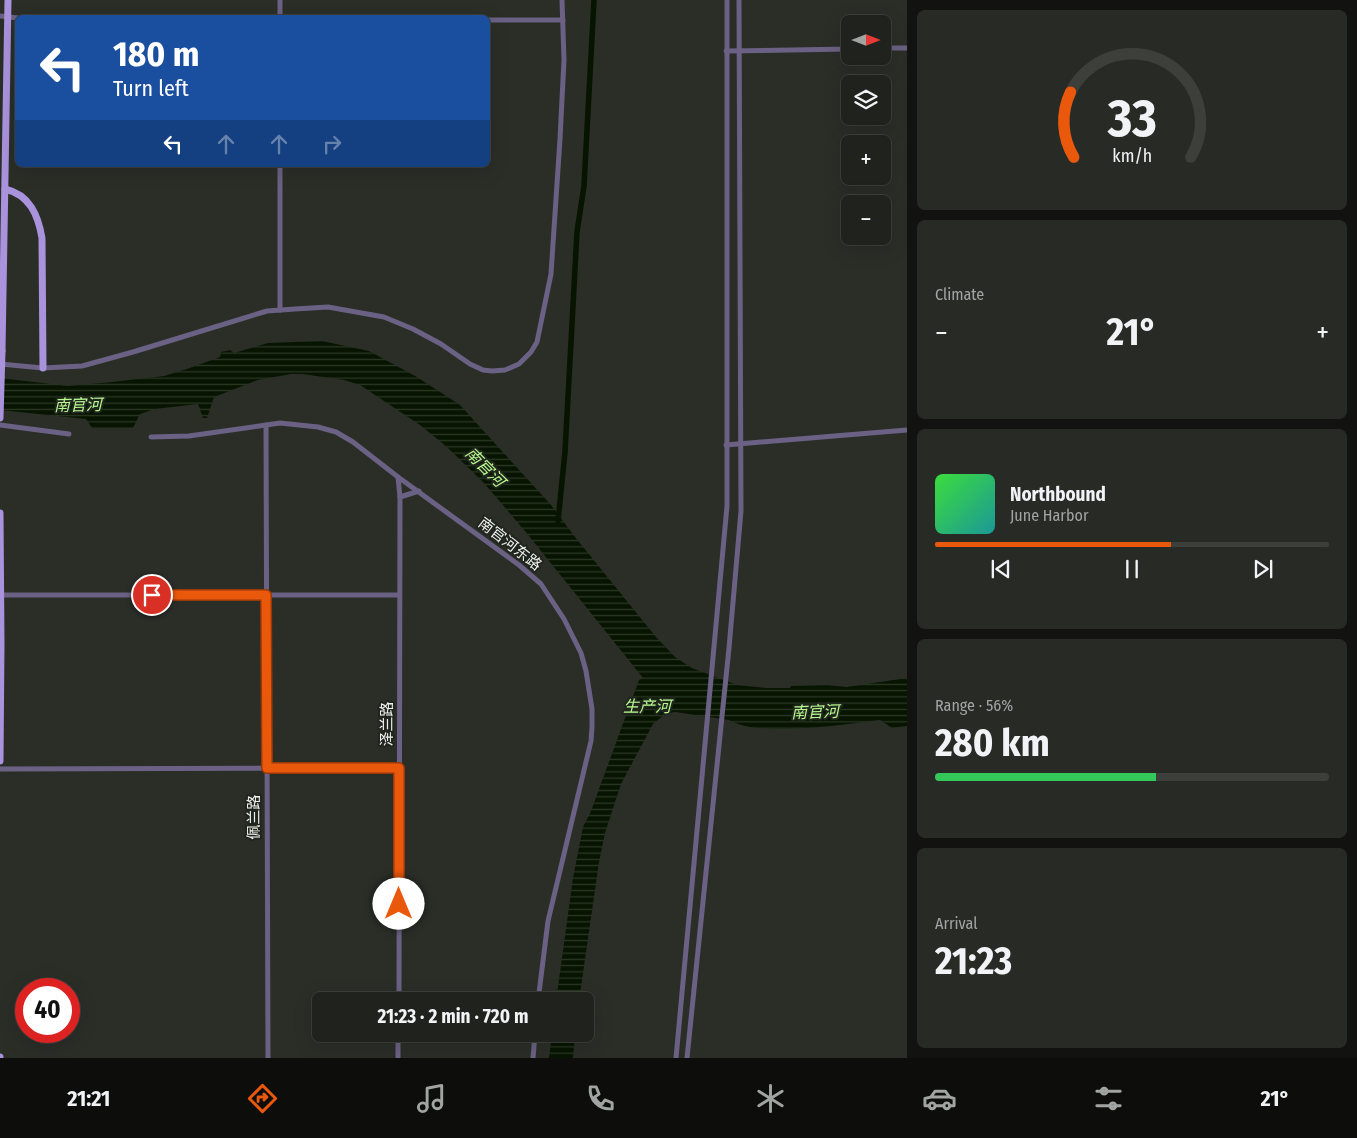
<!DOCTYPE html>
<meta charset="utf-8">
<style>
:root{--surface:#20221d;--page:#282a26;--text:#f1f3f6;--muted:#a2a4a4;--line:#3d3f3b;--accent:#ea580c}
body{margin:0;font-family:"Fira Sans Condensed","Noto Sans SC",sans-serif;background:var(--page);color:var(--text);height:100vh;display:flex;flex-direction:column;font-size:19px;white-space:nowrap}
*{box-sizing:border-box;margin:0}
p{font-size:16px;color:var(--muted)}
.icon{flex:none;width:28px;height:28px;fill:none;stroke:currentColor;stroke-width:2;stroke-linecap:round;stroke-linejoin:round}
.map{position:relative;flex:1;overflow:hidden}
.panel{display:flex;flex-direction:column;gap:10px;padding:10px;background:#121310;width:450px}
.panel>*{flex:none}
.hud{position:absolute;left:15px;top:15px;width:475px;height:152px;border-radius:8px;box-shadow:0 5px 20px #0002,0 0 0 1px var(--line);background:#1a4fa0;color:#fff;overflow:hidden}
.needle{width:32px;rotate:90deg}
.fabs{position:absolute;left:841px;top:15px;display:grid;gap:10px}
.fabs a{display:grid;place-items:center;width:50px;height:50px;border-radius:8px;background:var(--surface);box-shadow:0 5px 20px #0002,0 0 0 1px var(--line);font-size:25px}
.speed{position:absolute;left:15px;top:978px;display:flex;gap:10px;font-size:25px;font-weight:700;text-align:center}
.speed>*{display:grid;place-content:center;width:65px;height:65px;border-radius:50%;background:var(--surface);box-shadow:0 5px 20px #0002,0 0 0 1px var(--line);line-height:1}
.speed .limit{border:8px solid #d22;background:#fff;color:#111}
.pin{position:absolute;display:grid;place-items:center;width:42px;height:42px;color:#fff;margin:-21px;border:2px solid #fff;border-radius:50%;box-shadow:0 1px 5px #0007}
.me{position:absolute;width:55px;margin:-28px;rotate:0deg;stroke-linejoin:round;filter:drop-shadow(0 0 4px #0008)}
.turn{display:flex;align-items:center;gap:18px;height:105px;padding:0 15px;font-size:22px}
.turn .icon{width:65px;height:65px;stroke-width:2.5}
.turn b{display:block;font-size:35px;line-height:42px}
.lanes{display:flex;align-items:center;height:48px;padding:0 15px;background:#0003;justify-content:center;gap:25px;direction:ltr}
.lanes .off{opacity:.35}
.big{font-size:38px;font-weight:700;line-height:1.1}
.panel .widget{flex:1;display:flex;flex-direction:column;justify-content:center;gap:8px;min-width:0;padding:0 18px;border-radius:8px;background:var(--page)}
.panel .dial{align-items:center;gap:0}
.dial svg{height:130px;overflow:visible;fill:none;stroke:var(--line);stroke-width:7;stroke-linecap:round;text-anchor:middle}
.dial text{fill:var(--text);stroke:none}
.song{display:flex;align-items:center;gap:15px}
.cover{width:60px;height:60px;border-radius:8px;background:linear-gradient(135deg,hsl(120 70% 55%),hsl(180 70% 35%))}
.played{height:5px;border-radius:2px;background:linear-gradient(90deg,var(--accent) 60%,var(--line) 60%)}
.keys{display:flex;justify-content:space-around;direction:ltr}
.heat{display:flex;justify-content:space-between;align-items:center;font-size:28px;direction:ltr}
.charge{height:8px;border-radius:4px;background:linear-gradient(90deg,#34c759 56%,var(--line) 0)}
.trip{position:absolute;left:312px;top:992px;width:282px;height:50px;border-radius:8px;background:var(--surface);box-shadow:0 5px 20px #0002,0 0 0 1px var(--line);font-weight:700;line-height:50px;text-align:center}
.menu{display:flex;height:80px;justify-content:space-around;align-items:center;background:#0d0e0c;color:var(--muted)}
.menu .icon{width:35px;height:35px}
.menu .on{color:var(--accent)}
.menu b{font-size:22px;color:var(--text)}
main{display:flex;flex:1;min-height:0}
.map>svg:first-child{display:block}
.water{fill:url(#water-rules)}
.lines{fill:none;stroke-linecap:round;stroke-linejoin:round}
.canal{stroke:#071500;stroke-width:5.5}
.minor{stroke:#6b6184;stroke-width:5}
.major{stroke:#a993dc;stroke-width:7}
.major-bridge{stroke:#a993dc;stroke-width:7}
.route-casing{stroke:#983908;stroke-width:12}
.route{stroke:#ea580c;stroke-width:9}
.labels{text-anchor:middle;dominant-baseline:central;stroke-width:4;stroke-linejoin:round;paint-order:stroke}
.street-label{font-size:15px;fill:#eef1ec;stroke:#20251d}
.water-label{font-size:16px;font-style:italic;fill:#b7fa8e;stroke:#20251d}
</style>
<main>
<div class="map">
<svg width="907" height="1058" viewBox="0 0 907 1058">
<defs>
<pattern id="water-rules" width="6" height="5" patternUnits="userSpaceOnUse" patternTransform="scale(1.25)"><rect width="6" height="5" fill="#071500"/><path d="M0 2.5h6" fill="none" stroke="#2b3825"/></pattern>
</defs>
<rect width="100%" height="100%" fill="#2a2e27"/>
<!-- water -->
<g class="water">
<path d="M322,341L369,351L417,377L460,405L551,505L575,537L656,637L675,657L692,668L737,685L767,688H790L791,686L827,685L847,687L907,678V726L892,728L880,720C845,724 759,738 729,720L675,712L665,714L653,724L621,784L605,833L599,862L579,1001H556L573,878L583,827L591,811L639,680L643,678L525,531L483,482L447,447L420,425L360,385L344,380L302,374H291L258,380L214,397L207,418H203L198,404L155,409L140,414L133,428H92L86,419L0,410V378L68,386L112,382L164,376L187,369L220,357L221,352L230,350L234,353L268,343Z"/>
<polygon points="552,1034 575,1034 573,1058 549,1058"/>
</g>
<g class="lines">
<!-- canal -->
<polyline class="canal" points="558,521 565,452 577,232 584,186 594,0"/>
<!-- minor -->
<g class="minor">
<polyline points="280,0 280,18"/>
<polyline points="0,16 18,18"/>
<polyline points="488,20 563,20"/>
<polyline points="882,48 907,48"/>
<polyline points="726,51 850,49"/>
<polyline points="280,310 280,165"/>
<polyline points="0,364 43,368 82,366 133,352 267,311 295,309 328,307 384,317 413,329 441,344 470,364 483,370 492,371 505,370 519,364 531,352 537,342 551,274 560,139 564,60 562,0"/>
<polyline points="0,425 69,434"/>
<polyline points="266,425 268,1058"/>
<polyline points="151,437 189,436 280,423 318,427 336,432 353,442 398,477 519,565 541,584 564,619 581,653 586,671 592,709 592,727 591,741 548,921 538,1001"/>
<polyline points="726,445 907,430"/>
<polyline points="398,477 400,497 399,1001"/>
<polyline points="400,497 419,491"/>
<polyline points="1,595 399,595"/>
<polyline points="0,769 399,768"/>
<polyline points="398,1058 398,1034"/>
<polyline points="533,1058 535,1034"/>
<polyline points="676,1058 727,506 727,0"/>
<polyline points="687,1058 729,648 741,511 739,0"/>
</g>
<!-- major -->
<g class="major">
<path d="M5,189C30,195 38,215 42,238L43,368"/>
<polyline points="2,351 8,0"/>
<polyline points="0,513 1,644 0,761"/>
<polyline points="0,1057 0,1058"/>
</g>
<!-- major-bridge -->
<polyline class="major-bridge" points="0,418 2,351"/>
</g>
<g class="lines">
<defs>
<polyline id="route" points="152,595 266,595 267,768 399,768 399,904"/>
</defs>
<!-- route casing -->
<use href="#route" class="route-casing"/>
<!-- route -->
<use href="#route" class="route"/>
</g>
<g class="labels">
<!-- street labels -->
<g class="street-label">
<text transform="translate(510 544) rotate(38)">南官河东路</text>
<text transform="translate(387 724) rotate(-90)">泽兰路</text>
<text transform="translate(254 817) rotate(-90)">佩兰路</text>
</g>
<!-- water labels -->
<g class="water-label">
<text transform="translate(78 405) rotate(-1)">南官河</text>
<text transform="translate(485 467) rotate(45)">南官河</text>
<text x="647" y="706">生产河</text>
<text transform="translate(815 712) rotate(-2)">南官河</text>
</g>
</g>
</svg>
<div class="fabs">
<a><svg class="needle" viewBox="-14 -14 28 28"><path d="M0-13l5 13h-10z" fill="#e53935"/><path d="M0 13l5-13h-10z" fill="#a2a4a4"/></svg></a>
<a><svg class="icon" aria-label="layers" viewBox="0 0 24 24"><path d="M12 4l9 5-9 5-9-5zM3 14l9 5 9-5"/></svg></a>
<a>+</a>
<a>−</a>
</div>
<div class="speed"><div class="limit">40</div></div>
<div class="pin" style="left:152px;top:595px;background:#d93025"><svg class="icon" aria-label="arrive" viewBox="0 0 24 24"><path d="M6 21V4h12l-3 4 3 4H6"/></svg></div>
<svg class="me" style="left:399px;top:904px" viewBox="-20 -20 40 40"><circle r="19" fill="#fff"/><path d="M0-13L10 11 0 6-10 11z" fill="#ea580c"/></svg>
<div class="trip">21:23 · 2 min · 720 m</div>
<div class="hud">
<div class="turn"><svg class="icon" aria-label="left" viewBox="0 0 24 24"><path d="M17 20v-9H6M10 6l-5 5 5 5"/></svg><div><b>180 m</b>Turn left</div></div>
<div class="lanes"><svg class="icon" aria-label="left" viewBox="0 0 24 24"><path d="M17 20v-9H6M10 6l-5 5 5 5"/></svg><svg class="icon off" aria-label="ahead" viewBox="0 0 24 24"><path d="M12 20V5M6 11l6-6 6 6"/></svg><svg class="icon off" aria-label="ahead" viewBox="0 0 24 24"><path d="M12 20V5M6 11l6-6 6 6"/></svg><svg class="icon off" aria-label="right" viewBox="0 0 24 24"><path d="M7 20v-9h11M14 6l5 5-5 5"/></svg></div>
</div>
</div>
<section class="panel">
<div class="widget dial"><svg viewBox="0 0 100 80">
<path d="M14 69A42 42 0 1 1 86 69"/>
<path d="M14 69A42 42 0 0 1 12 29" stroke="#ea580c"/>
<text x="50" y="56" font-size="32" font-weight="700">33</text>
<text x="50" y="72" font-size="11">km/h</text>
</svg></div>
<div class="widget"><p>Climate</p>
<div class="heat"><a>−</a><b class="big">21°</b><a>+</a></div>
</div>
<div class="widget">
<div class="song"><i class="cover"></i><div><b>Northbound</b><p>June Harbor</p></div></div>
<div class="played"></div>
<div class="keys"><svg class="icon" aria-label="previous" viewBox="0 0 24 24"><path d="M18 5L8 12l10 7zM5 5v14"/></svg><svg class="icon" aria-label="pause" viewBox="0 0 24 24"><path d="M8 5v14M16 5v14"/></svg><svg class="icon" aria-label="next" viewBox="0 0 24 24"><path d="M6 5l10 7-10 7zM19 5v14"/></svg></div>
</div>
<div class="widget"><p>Range · 56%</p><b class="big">280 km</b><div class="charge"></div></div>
<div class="widget"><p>Arrival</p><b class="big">21:23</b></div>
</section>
</main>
<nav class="menu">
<b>21:21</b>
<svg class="icon on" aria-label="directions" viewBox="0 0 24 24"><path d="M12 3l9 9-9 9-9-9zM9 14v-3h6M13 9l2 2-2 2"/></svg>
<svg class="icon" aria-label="music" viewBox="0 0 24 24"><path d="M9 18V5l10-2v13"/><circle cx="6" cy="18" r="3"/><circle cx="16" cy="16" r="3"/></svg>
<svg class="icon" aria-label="phone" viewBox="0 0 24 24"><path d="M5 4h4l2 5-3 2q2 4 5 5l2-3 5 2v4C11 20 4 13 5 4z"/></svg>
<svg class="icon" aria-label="climate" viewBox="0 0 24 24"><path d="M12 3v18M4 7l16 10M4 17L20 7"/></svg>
<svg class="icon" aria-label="car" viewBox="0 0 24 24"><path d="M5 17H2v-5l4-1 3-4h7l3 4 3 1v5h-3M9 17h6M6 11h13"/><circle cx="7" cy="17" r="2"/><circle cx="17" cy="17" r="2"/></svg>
<svg class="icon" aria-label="filters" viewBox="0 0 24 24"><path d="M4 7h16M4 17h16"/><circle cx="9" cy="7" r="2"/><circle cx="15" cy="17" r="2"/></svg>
<b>21°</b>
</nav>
